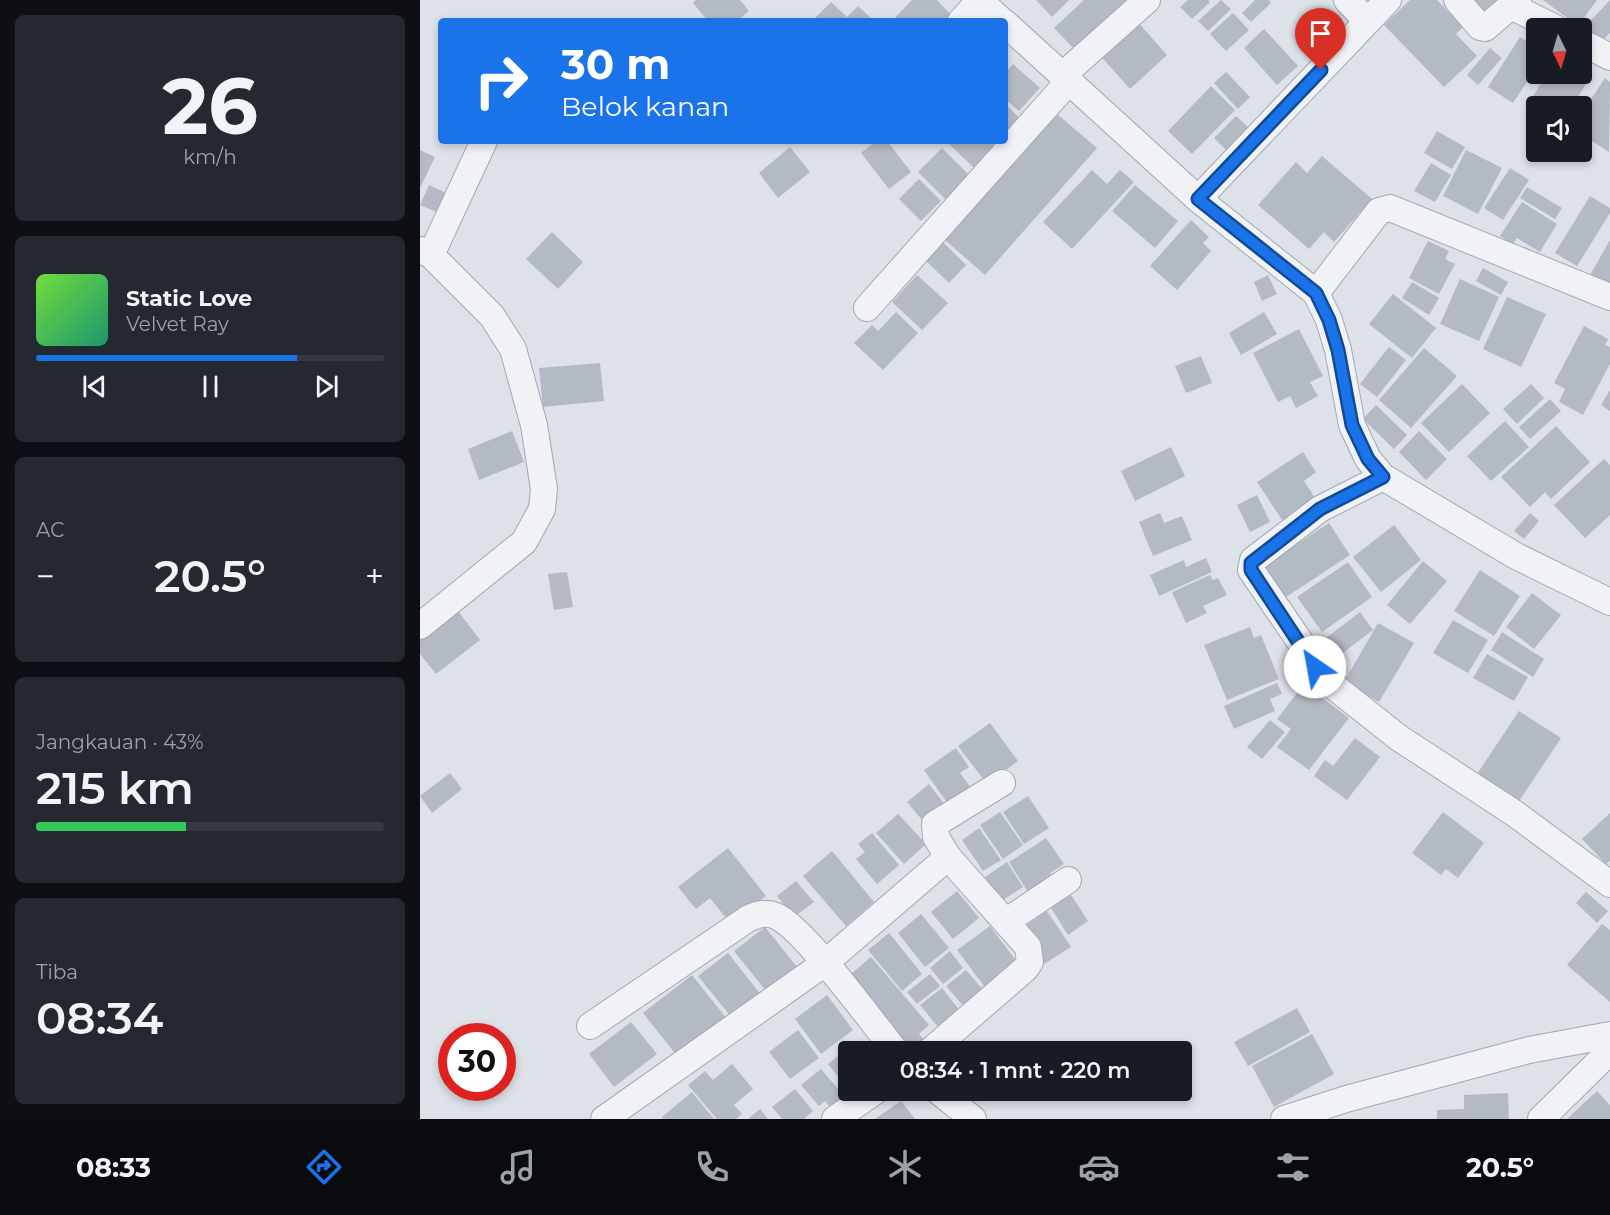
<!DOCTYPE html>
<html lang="id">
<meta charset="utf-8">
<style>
:root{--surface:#171b24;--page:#242831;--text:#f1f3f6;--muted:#9ea1a6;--line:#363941;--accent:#1a73e8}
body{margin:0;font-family:Montserrat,sans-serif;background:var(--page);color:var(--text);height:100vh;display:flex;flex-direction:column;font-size:22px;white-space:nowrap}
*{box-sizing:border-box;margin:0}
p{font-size:20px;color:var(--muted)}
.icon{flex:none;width:33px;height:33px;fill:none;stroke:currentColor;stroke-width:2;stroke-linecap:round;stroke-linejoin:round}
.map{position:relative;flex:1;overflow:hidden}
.side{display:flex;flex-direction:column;gap:15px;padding:15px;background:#0d0f14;width:420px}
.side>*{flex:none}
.top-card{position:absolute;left:18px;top:18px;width:570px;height:126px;border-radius:6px;box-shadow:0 3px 9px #0003;background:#1a73e8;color:#fff;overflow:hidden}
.needle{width:39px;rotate:175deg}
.buttons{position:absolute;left:1106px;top:18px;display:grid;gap:12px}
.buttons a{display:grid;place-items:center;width:66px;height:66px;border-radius:6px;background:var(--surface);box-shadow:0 3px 9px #0003;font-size:30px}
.speed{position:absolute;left:18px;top:1023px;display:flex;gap:12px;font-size:30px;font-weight:700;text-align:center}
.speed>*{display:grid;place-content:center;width:78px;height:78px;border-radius:50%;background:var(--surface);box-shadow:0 3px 9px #0003;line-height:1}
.speed .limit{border:9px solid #d22;background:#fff;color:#111}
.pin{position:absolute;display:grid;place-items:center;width:51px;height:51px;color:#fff;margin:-62px -26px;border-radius:50% 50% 50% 0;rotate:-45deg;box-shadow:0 0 6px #0007}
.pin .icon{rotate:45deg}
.me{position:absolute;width:66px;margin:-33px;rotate:327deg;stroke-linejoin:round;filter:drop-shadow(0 0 4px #0008)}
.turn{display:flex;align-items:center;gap:21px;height:126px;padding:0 24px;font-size:27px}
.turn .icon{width:78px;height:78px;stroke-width:2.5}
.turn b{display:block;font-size:42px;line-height:51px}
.big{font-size:45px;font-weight:600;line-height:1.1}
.side .tile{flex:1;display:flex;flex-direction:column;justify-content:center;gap:9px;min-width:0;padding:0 21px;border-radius:9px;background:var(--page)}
.side .dial{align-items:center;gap:0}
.dial b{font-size:78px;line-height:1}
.song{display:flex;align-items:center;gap:18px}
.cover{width:72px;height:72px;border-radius:9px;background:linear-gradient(135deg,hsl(100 70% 55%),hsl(160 70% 35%))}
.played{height:6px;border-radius:3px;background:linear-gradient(90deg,var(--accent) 75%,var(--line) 75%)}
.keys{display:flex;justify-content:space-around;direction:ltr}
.heat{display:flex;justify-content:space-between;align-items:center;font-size:33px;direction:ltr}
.charge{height:9px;border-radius:4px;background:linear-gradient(90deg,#34c759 43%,var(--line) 0)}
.trip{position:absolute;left:418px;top:1041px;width:354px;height:60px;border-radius:6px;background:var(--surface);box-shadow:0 3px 9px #0003;font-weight:600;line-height:60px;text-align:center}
.menu{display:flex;height:96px;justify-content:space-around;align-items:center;background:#090b0e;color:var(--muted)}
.menu .icon{width:42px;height:42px}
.menu .selected{color:var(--accent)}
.menu b{font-size:27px;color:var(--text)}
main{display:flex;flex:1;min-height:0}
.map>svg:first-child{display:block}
.building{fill:#b4bac4}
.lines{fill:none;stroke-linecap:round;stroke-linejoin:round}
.minor-casing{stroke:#a2a8b2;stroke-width:28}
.minor{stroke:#f0f2f6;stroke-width:26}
.route-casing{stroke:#114b97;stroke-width:15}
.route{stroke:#1a73e8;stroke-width:10}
</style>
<main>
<section class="side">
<div class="tile dial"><b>26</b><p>km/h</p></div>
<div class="tile">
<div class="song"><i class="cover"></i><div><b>Static Love</b><p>Velvet Ray</p></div></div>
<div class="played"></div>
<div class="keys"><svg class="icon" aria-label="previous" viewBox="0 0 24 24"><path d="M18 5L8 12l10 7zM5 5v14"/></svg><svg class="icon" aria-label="pause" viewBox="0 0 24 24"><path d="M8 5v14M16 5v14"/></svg><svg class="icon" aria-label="next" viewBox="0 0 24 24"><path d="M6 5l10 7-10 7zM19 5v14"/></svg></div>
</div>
<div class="tile"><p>AC</p>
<div class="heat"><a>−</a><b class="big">20.5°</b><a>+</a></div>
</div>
<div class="tile"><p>Jangkauan · 43%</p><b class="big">215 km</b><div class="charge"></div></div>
<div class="tile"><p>Tiba</p><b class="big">08:34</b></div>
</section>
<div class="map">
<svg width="1190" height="1119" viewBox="0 0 1190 1119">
<rect width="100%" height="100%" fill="#dde1e8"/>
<!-- building -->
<g class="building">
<polygon points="276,0 320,0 329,11 317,21 288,21 273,3"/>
<polygon points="492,0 517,0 537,21 472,21"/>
<polygon points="616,0 649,0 632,17"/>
<polygon points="664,0 712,0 657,52 634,28"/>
<polygon points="768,0 788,0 790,2 772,19 760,7"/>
<polygon points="801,0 811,9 788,31 778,21"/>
<polygon points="835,0 849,0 851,3 831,22 822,13"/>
<polygon points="990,0 1017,0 1043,27 1036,34 1057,56 1024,87 964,25"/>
<polygon points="1041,0 1087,0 1063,23"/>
<polygon points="1123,0 1177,0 1158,26"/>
<polygon points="1190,0 1190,33 1178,45 1162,30"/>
<polygon points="411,2 427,17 438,6 454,21 392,21"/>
<polygon points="813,13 829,30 806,51 790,34"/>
<polygon points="715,19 747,55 710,89 678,53"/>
<polygon points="844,29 878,66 857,85 824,48"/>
<polygon points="1100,37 1116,47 1116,68 1093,103 1068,87"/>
<polygon points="1070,48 1082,58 1058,85 1047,75"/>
<polygon points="593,64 620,88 599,111 585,99 585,73"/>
<polygon points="1161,70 1171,76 1152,106 1116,106 1116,109 1108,104 1127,74 1161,74"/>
<polygon points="806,72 830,97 818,109 794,83"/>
<polygon points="1185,78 1190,82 1189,152 1161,134 1161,114"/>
<polygon points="791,86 815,110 772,154 748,131"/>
<polygon points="585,104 603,121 585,139"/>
<polygon points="637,114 677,148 565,275 525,240"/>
<polygon points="816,116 829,128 807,151 794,138"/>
<polygon points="1017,131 1045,147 1032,169 1004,153"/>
<polygon points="456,141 467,141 491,172 469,189 441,153"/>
<polygon points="526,141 569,141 579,150 558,172"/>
<polygon points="370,147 390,172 358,198 339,173"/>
<polygon points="522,148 554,180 530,204 498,172"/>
<polygon points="0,150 15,157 0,188"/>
<polygon points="1046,150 1082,168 1058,214 1023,196"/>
<polygon points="902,156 952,199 914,242 904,232 889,249 838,205 876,162 887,173"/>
<polygon points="1011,163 1031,175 1015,202 994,191"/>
<polygon points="1090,168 1109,180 1083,220 1064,208"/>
<polygon points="672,170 687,184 700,170 714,182 652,249 623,222"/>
<polygon points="499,179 521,201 501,221 479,199"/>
<polygon points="9,185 26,193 17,212 0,205"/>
<polygon points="715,185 758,221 735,248 692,211"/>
<polygon points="1107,187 1142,208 1135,219 1100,198"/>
<polygon points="1170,196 1190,208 1190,213 1157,266 1135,253"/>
<polygon points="1102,202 1137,224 1120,252 1097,238 1093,244 1080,236"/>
<polygon points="771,220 789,237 783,243 791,251 757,290 730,266"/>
<polygon points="132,232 163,262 138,289 106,259"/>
<polygon points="1190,240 1190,286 1170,275"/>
<polygon points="522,241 546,265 529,283 504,259"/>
<polygon points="1008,241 1029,251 1025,259 1035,264 1019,294 989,278"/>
<polygon points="1063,268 1088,282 1081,295 1056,281"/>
<polygon points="497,275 528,303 502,330 472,302"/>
<polygon points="848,275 857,294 842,301 834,282"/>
<polygon points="1040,279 1079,297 1059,341 1020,324"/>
<polygon points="992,282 1019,298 1009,315 982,298"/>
<polygon points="973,294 1016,328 992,358 949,324"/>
<polygon points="1087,297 1126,314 1101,367 1063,349"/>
<polygon points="476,312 498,333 463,370 434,343 452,325 458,331"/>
<polygon points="844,312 857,334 821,355 809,333"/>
<polygon points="1164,326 1188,339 1185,345 1190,347 1190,364 1163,415 1139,402 1145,389 1134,383"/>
<polygon points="879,329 903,376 890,382 898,396 876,408 870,396 858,402 833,353"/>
<polygon points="969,347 986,360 957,397 940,384"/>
<polygon points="1004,348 1037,376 991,428 959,400"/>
<polygon points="781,356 792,383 766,393 755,366"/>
<polygon points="180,363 184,401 123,407 119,368"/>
<polygon points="1042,384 1070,413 1029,452 1001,423"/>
<polygon points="1111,384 1124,398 1097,424 1083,409"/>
<polygon points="1190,390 1190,411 1181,405"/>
<polygon points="1130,399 1141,411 1110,439 1099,427"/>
<polygon points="956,405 987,435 974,449 943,419"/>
<polygon points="1085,421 1109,447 1071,481 1047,456"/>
<polygon points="1136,426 1170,462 1131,499 1125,492 1110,507 1081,477"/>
<polygon points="92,431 104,462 59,480 48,449"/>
<polygon points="999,431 1027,459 1006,480 979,452"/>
<polygon points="751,447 765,476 715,501 701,471"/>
<polygon points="883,452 896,472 884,481 897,501 864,523 837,482"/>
<polygon points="1184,459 1190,465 1190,515 1165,538 1134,505"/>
<polygon points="837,495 850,522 830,532 817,505"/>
<polygon points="740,513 744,523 762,516 772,540 733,556 719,522"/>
<polygon points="1110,513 1119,521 1104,539 1094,531"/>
<polygon points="909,523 930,555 860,601 839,569"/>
<polygon points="974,525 1001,560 961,592 933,557"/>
<polygon points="786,558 792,572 739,596 730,575 764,560 766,567"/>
<polygon points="1003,561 1027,581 990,624 967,605"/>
<polygon points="928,562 952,597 902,632 877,597"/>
<polygon points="1060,570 1100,596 1074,636 1034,611"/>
<polygon points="147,572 153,607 134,610 128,574"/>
<polygon points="790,575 793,580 798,578 807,595 783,606 787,613 766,623 752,592"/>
<polygon points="1112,593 1141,615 1114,649 1086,627"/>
<polygon points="38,611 60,640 16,674 0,654 0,640"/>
<polygon points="940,612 953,630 919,656 906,638"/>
<polygon points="1033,620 1068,640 1048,673 1013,653"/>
<polygon points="958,623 994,643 959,702 924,682"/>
<polygon points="830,627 834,638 841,635 859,679 807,700 784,645"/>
<polygon points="1082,632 1124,659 1113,677 1071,650"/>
<polygon points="1067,654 1108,677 1094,701 1053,678"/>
<polygon points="857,683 862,694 850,699 855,711 814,729 804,706"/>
<polygon points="884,684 929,718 889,770 857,747 871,729 857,719"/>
<polygon points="1099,711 1141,738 1099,801 1057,774"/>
<polygon points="850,720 865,732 842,759 827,747"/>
<polygon points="570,723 598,761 567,784 538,746"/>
<polygon points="935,738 960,757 927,800 894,776 905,760 913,766"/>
<polygon points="536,748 549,767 540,773 551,788 528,804 504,770"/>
<polygon points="30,773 42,789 12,813 0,796"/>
<polygon points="509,784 529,810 508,827 487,802"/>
<polygon points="608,796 629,828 604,844 583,812"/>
<polygon points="580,812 603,845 583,859 560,825"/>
<polygon points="1023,812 1064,843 1038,878 1026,869 1021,875 992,853"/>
<polygon points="1190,813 1190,861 1186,864 1162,839"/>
<polygon points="478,814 506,844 484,864 456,833"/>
<polygon points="559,828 581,860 563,871 542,840"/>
<polygon points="452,833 479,865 457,884 436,859 445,852 438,844"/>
<polygon points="626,838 644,864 630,873 637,884 613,900 589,862"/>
<polygon points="308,848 346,896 310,923 290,898 276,909 258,887"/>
<polygon points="412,851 454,902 426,926 383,876"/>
<polygon points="587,862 603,887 581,901 565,877"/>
<polygon points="376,881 394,902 374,917 357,896"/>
<polygon points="537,891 559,918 533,939 511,912"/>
<polygon points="1166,892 1188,911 1177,923 1156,903"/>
<polygon points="651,895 668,921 648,935 631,908"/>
<polygon points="627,911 651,947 624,964 601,929"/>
<polygon points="501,914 529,948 505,967 478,933"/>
<polygon points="1182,924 1190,930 1190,1002 1147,965"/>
<polygon points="570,926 600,966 567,990 537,950"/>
<polygon points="345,927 377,967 346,991 314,951"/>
<polygon points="469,933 502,974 482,991 448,950"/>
<polygon points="530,951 543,968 523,984 510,968"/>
<polygon points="308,953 341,995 312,1018 278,976"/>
<polygon points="451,957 509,1025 499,1034 508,1045 501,1052 494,1052 464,1016 425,979"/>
<polygon points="546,970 565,992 545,1008 526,986"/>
<polygon points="510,974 520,986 497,1004 487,992"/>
<polygon points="272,975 307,1019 258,1057 223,1013"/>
<polygon points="522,988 544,1016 523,1033 500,1005"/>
<polygon points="407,995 433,1030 401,1054 375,1019"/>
<polygon points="877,1008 890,1032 828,1066 814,1042"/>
<polygon points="211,1022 237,1054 194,1087 169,1054"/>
<polygon points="378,1030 399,1058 370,1079 349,1052"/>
<polygon points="892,1034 914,1074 854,1107 832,1066"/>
<polygon points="426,1050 429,1054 429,1090 408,1064"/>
<polygon points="312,1064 333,1089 314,1105 322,1114 316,1119 297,1119 268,1085 285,1071 293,1080"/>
<polygon points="401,1069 429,1102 415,1113 405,1101 399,1106 381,1085"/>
<polygon points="375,1089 393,1111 384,1119 362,1119 352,1107"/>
<polygon points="1177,1091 1190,1105 1190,1119 1147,1119"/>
<polygon points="272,1092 294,1119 243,1119 242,1117"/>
<polygon points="1088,1093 1089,1119 1017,1119 1017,1110 1044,1109 1044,1095"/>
<polygon points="481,1101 495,1119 455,1119"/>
<polygon points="340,1109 348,1119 328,1119"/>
</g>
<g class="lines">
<defs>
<g id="minor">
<polyline points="559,0 582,21"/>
<polyline points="927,0 947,21"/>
<polyline points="1037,0 1060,27 1065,28 1098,0"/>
<polyline points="1093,7 1135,28"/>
<polyline points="541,21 559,1"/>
<polyline points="585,23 778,199 896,293 909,320 918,350 932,425 948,459 963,477 1096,556 1190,602"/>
<polyline points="1161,42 1190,57"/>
<polyline points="643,75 727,0"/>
<polyline points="778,199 968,0"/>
<polyline points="0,250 11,255 72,316 93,349 114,425 124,489 122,509 104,542 0,626"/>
<polyline points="11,255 64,141"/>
<polyline points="896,293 959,211 970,208 1190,297"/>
<polyline points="447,308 649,81"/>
<polyline points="963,477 900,509 833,560 831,570 907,681 979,738 1094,813 1190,884"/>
<polyline points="528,857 516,837 515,824 582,783"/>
<polyline points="587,921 648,880"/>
<path d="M170,1026L329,918C339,914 346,912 356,916C383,927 454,1024 476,1052"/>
<polyline points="517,1090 553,1119"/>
<polyline points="184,1119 405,963 528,857 608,947 610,962 605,969 509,1052"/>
<polyline points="415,1119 457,1090"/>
<polyline points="864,1119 926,1099 1109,1050 1190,1035"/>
<polyline points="1121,1119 1190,1051"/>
</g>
</defs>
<!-- minor casing -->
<use href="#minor" class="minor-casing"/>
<!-- minor -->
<use href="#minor" class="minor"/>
</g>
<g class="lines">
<defs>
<polyline id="route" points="895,667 831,570 831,563 900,509 963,477 948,459 932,425 918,350 909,320 896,293 778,199 901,70"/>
</defs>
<!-- route casing -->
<use href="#route" class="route-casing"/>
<!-- route -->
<use href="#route" class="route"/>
</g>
</svg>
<div class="buttons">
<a><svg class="needle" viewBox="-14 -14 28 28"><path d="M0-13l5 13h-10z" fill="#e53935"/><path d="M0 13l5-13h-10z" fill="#9ea1a6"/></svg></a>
<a><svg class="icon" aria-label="sound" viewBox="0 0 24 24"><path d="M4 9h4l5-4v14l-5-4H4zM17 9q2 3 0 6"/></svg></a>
</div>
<div class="speed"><div class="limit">30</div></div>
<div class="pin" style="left:901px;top:70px;background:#d93025"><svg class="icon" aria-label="arrive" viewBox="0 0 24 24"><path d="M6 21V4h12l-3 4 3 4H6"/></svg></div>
<svg class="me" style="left:895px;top:667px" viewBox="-20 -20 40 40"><circle r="19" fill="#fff"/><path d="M0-13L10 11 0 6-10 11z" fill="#1a73e8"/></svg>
<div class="trip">08:34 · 1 mnt · 220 m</div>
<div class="top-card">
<div class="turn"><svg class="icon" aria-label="right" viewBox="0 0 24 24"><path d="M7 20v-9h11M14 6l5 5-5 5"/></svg><div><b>30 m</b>Belok kanan</div></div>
</div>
</div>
</main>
<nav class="menu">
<b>08:33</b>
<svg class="icon selected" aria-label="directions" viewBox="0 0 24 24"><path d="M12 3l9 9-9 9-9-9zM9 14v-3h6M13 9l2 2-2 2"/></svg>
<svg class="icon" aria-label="music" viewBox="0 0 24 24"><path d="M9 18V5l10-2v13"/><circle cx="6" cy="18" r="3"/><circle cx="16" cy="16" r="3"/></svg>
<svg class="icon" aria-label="phone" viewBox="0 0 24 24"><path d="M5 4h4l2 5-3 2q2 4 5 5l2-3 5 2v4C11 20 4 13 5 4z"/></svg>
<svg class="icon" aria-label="climate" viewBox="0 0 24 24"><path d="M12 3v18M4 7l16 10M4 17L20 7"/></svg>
<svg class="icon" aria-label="car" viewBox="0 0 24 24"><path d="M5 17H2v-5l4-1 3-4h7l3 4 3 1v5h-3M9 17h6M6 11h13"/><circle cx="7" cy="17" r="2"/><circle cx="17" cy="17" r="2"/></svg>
<svg class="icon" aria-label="filters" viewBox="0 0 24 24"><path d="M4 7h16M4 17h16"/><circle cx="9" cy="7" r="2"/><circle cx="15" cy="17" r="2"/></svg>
<b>20.5°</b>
</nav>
